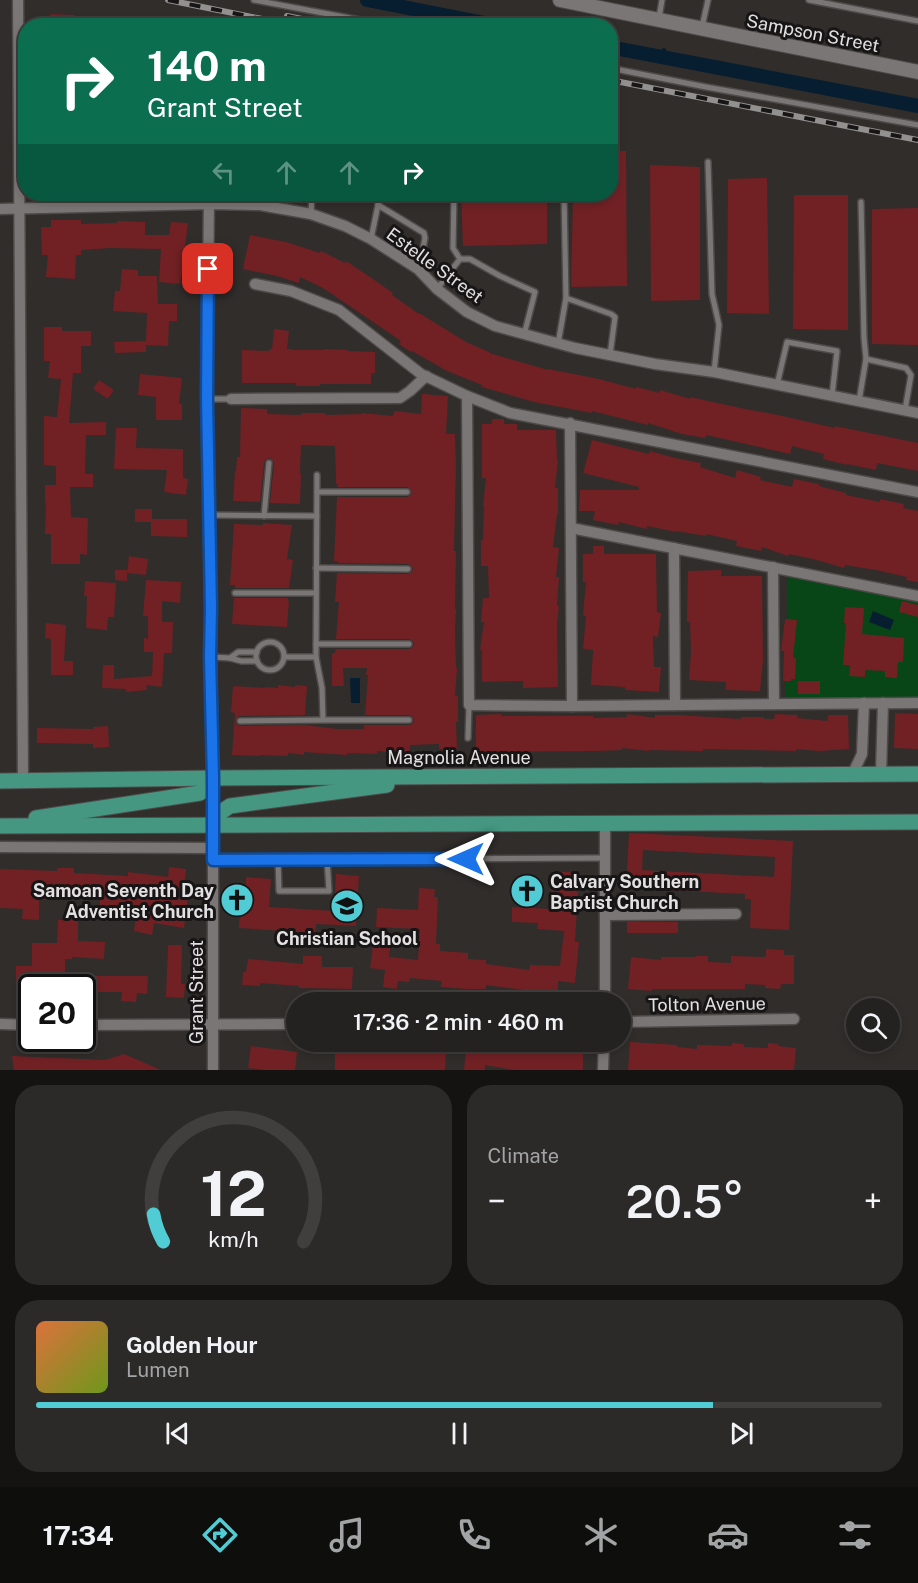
<!DOCTYPE html>
<meta charset="utf-8">
<style>
:root{--surface:#242220;--page:#2c2a29;--text:#f1f3f6;--muted:#a3a4a5;--line:#413f3e;--accent:#51ccd5}
body{margin:0;font-family:"Public Sans",sans-serif;background:var(--page);color:var(--text);height:100vh;display:flex;flex-direction:column;font-size:22px;white-space:nowrap}
*{box-sizing:border-box;margin:0}
p{font-size:20px;color:var(--muted)}
.icon{flex:none;width:33px;height:33px;fill:none;stroke:currentColor;stroke-width:2;stroke-linecap:round;stroke-linejoin:round}
.map{position:relative;height:1070px;overflow:hidden}
.panel{display:flex;flex-direction:column;gap:15px;padding:15px;background:#141312;flex:1}
.panel>*{flex:none}
.guide{position:absolute;left:18px;top:18px;width:600px;height:183px;border-radius:24px;box-shadow:0 3px 9px #0003,0 0 0 2px var(--line);background:#0b6e4f;color:#fff;overflow:hidden}
.buttons{position:absolute;left:846px;top:998px;display:grid;gap:12px}
.buttons a{display:grid;place-items:center;width:54px;height:54px;border-radius:50%;background:var(--surface);box-shadow:0 3px 9px #0003,0 0 0 2px var(--line);font-size:30px}
.speed{position:absolute;left:18px;top:974px;display:flex;gap:12px;font-size:30px;font-weight:700;text-align:center}
.speed>*{display:grid;place-content:center;width:78px;height:78px;border-radius:50%;background:var(--surface);box-shadow:0 3px 9px #0003,0 0 0 2px var(--line);line-height:1}
.speed .limit{border:3px solid #111;border-radius:9px;background:#fff;color:#111}
.pin{position:absolute;display:grid;place-items:center;width:51px;height:51px;color:#fff;margin:-26px;border-radius:12px;box-shadow:0 3px 9px #0006}
.me{position:absolute;width:66px;margin:-33px;rotate:270deg;stroke-linejoin:round;filter:drop-shadow(0 0 4px #0008)}
.turn{display:flex;align-items:center;gap:21px;height:126px;padding:0 30px;font-size:27px}
.turn .icon{width:78px;height:78px;stroke-width:2.5}
.turn b{display:block;font-size:42px;line-height:51px}
.lanes{display:flex;align-items:center;height:57px;padding:0 30px;background:#0003;justify-content:center;gap:30px;direction:ltr}
.lanes .off{opacity:.35}
.big{font-size:45px;font-weight:600;line-height:1.1}
.panel .card{flex:1;display:flex;flex-direction:column;justify-content:center;gap:9px;min-width:0;padding:0 21px;border-radius:24px;background:var(--page)}
.panel .dial{align-items:center;gap:0}
.dial svg{height:156px;overflow:visible;fill:none;stroke:var(--line);stroke-width:7;stroke-linecap:round;text-anchor:middle}
.dial text{fill:var(--text);stroke:none}
.song{display:flex;align-items:center;gap:18px}
.cover{width:72px;height:72px;border-radius:9px;background:linear-gradient(135deg,hsl(20 70% 55%),hsl(80 70% 35%))}
.played{height:6px;border-radius:3px;background:linear-gradient(90deg,var(--accent) 80%,var(--line) 80%)}
.keys{display:flex;justify-content:space-around;direction:ltr}
.heat{display:flex;justify-content:space-between;align-items:center;font-size:33px;direction:ltr}
.panel .tiles{flex:1;display:grid;gap:15px;grid-template-columns:1fr 1fr}
.card:last-child{grid-column:span 2}
.trip{position:absolute;left:286px;top:992px;width:345px;height:60px;border-radius:30px;background:var(--surface);box-shadow:0 3px 9px #0003,0 0 0 2px var(--line);font-weight:600;line-height:60px;text-align:center}
.tabs{display:flex;height:96px;justify-content:space-around;align-items:center;background:#0e0e0d;color:var(--muted)}
.tabs .icon{width:42px;height:42px}
.tabs .selected{color:var(--accent)}
.tabs b{font-size:27px;color:var(--text)}
.map>svg:first-child{display:block}
.green{fill:#084618}
.water{fill:#071e30}
.lines{fill:none;stroke-linecap:round;stroke-linejoin:round}
.stream{stroke:#071e30;stroke-width:4}
.canal{stroke:#071e30;stroke-width:14}
.building{fill:#712124;fill-rule:evenodd}
.lane-casing{stroke:#4d4a49;stroke-width:8}
.street-casing{stroke:#4d4a49;stroke-width:13}
.secondary-casing{stroke:#4d4a49;stroke-width:16}
.primary-casing{stroke:#4d4a49;stroke-width:17}
.lane{stroke:#7a7675;stroke-width:5}
.street{stroke:#7a7675;stroke-width:10}
.secondary{stroke:#7a7675;stroke-width:14}
.primary{stroke:#459782;stroke-width:15}
.rail-casing{stroke:#939090;stroke-width:6}
.rail{stroke:#171515;stroke-width:4;stroke-dasharray:11;stroke-linecap:butt}
.route-casing{stroke:#114b97;stroke-width:15}
.route{stroke:#1a73e8;stroke-width:10}
.labels{text-anchor:middle;dominant-baseline:central;stroke-width:6;stroke-linejoin:round;paint-order:stroke}
.street-label{font-size:18px;fill:#e2e0e0;stroke:#171515}
.poi-label{font-size:18px;font-weight:bold;fill:#e2e0e0;stroke:#171515;text-anchor:start}
</style>
<div class="map">
<svg width="918" height="1070" viewBox="0 0 918 1070">
<rect width="100%" height="100%" fill="#302d2b"/>
<!-- green -->
<polygon class="green" points="788,577 918,602 918,697 785,697"/>
<!-- water -->
<g class="water">
<polygon points="873,611 894,620 890,630 869,622"/>
<polygon points="350,678 360,678 360,703 351,703"/>
</g>
<g class="lines">
<!-- stream -->
<polyline class="stream" points="663,57 664,50"/>
<!-- canal -->
<g class="canal">
<polyline points="367,0 500,26"/>
<polyline points="610,47 918,106"/>
</g>
</g>
<!-- building -->
<g class="building">
<polygon points="50,14 75,15 75,26 50,26"/>
<polygon points="610,151 626,151 627,286 571,287 573,194 610,194"/>
<polygon points="650,165 700,167 700,300 651,301"/>
<polygon points="767,178 769,314 727,313 728,179"/>
<polygon points="386,194 439,194 440,201 386,204"/>
<polygon points="461,194 547,194 547,244 463,246"/>
<polygon points="794,195 848,195 848,330 793,329"/>
<polygon points="918,208 918,345 872,344 872,209"/>
<polygon points="51,220 81,220 81,224 117,223 117,221 145,222 145,235 169,235 171,222 188,223 180,284 159,282 161,249 111,248 81,250 81,255 76,255 75,279 46,277 48,255 42,255 41,227 51,227"/>
<polygon points="250,235 286,242 320,253 321,251 345,263 346,261 373,279 393,293 392,295 419,314 419,313 466,342 489,352 489,353 548,370 548,369 599,379 636,389 636,387 660,393 660,390 690,399 690,397 745,409 773,414 835,428 835,426 918,443 918,471 877,463 876,470 847,464 847,465 823,459 824,454 792,446 790,454 706,435 705,438 682,434 648,423 648,425 592,411 592,413 534,402 482,387 482,385 447,371 412,351 411,352 399,344 401,341 323,288 300,277 299,283 277,276 243,269"/>
<polygon points="122,269 138,270 138,276 157,276 158,304 177,304 177,321 169,321 168,346 146,345 146,352 115,353 114,342 146,341 147,313 113,311 115,291 120,291"/>
<polygon points="44,327 62,327 62,331 91,331 91,346 81,346 81,373 73,373 69,423 106,422 106,435 86,435 85,474 93,474 93,487 70,487 71,517 88,518 87,555 80,554 80,564 51,564 51,534 45,534 46,503 45,503 45,485 56,485 56,466 44,465 44,416 57,417 61,379 48,378 50,361 44,361"/>
<polygon points="274,329 289,331 287,349 292,349 292,350 324,350 324,349 348,350 348,351 375,352 375,373 371,373 371,384 320,384 320,386 296,386 296,383 242,383 242,350 269,351 269,349 272,349"/>
<polygon points="140,374 182,378 179,404 182,404 182,420 156,420 156,397 138,395"/>
<polygon points="99,380 114,390 108,399 93,389"/>
<polygon points="422,394 448,396 446,434 455,434 456,464 454,551 456,551 455,609 456,610 455,631 456,668 457,668 455,696 458,696 458,722 456,722 457,749 439,749 439,744 410,745 409,754 377,751 377,754 347,753 347,755 332,754 304,752 304,755 288,753 288,756 260,755 260,756 232,755 235,713 231,712 233,686 265,688 265,687 278,688 278,685 295,687 295,685 307,686 305,715 239,716 235,720 236,724 239,726 304,725 337,729 364,729 364,725 409,725 412,724 414,721 413,717 409,715 365,715 368,675 366,675 367,668 343,668 344,686 332,686 332,653 335,653 336,649 409,649 412,648 414,645 413,641 409,639 336,639 339,602 335,602 337,573 408,574 412,572 413,568 411,565 408,564 338,563 338,561 334,561 337,497 407,497 411,495 411,490 407,487 337,487 338,484 336,484 335,446 301,445 300,474 301,474 300,504 270,503 274,463 272,459 269,458 265,460 264,463 260,502 233,501 235,471 236,471 237,457 240,457 241,408 267,409 267,414 301,415 301,413 325,413 325,415 362,414 362,413 393,416 394,411 421,414"/>
<polygon points="492,419 504,419 504,424 517,424 517,430 556,430 557,460 558,460 555,488 558,488 558,514 557,514 553,547 559,548 556,577 559,577 557,606 559,606 557,624 558,687 523,688 523,681 482,682 482,650 480,650 484,622 481,622 483,598 489,598 488,566 481,566 481,540 483,540 484,506 483,506 486,478 482,478 482,424 492,424"/>
<polygon points="116,428 137,428 136,448 183,449 183,478 188,479 186,495 164,492 167,470 114,469"/>
<polygon points="592,440 649,454 650,451 675,458 701,463 700,467 735,478 737,470 761,477 760,480 792,487 794,479 819,484 819,486 846,493 846,495 880,502 880,499 904,504 903,508 918,511 918,582 906,580 907,577 876,570 845,565 844,568 813,559 789,554 788,556 762,547 761,551 736,546 737,541 706,534 706,536 676,531 676,532 647,526 647,529 619,522 618,525 593,520 595,511 579,511 580,490 639,490 639,487 583,473"/>
<polygon points="135,509 152,509 152,519 187,519 187,537 151,536 151,522 135,522"/>
<polygon points="263,523 292,525 287,559 293,560 289,588 235,588 235,585 230,585 234,524 263,525"/>
<polygon points="593,546 604,546 604,554 656,554 657,612 661,613 658,637 653,636 654,667 661,667 659,692 625,690 625,687 591,685 593,650 583,649 586,616 583,615 586,582 583,582 583,554 593,554"/>
<polygon points="129,556 148,559 146,575 127,573"/>
<polygon points="115,570 127,570 127,581 115,580"/>
<polygon points="721,570 721,576 762,576 763,660 760,691 726,690 726,682 689,680 691,652 690,622 687,622 688,571"/>
<polygon points="146,580 181,582 180,603 162,601 162,622 173,622 172,653 164,653 162,687 146,685 147,690 126,692 126,689 102,688 103,665 114,665 114,679 152,676 153,652 144,652 144,638 148,639 148,616 143,616"/>
<polygon points="85,581 116,583 114,617 108,617 107,630 86,628 87,596 84,596"/>
<polygon points="234,598 288,598 288,601 289,601 287,627 232,624"/>
<polygon points="902,601 918,605 918,617 899,612"/>
<polygon points="845,607 864,608 862,634 904,638 903,662 898,662 897,678 885,677 885,671 865,670 865,677 849,676 850,665 843,665 846,623 844,623"/>
<polygon points="785,619 797,620 793,658 796,658 795,679 791,679 791,681 783,681 784,651 781,651"/>
<polygon points="46,623 66,625 64,661 73,661 73,675 51,675 51,639 45,638"/>
<rect x="798" y="681" width="22" height="13"/>
<polygon points="895,713 918,714 918,749 894,748"/>
<polygon points="501,714 501,716 593,716 593,718 627,717 627,714 655,718 655,715 678,715 741,719 741,717 764,717 764,719 774,719 775,714 797,715 797,718 828,721 828,715 848,715 849,749 819,751 796,749 796,751 703,749 703,751 649,750 649,751 622,748 622,750 597,751 476,752 476,715"/>
<polygon points="108,726 109,747 93,748 93,744 37,743 37,728 93,729 93,727"/>
<path d="M629,833L793,841L789,930L750,928L751,899H745V894L626,888ZM643,850L775,857L774,877L642,870Z"/>
<polygon points="169,867 186,869 183,896 188,897 184,928 154,923 152,935 134,931 136,916 100,914 100,899 74,898 74,900 39,900 39,920 22,919 23,909 0,908 0,869 57,871 57,868 74,868 74,873 128,876 128,872 168,877"/>
<polygon points="552,871 579,873 575,942 579,942 575,983 558,981 558,991 524,990 486,985 486,989 466,989 441,987 442,981 410,978 409,982 398,981 397,989 383,987 385,970 370,968 373,945 390,947 389,957 418,960 420,929 376,927 377,908 418,910 419,888 435,889 434,897 438,897 436,944 440,944 440,951 468,953 468,959 486,960 486,964 529,970 530,965 560,966 564,931 537,929 538,923 512,922 512,907 551,909"/>
<polygon points="336,874 359,876 356,926 316,924 315,933 239,928 240,911 244,911 246,877 271,879 269,907 334,911"/>
<polygon points="58,920 78,920 78,941 105,942 104,959 72,957 72,959 65,959 65,981 48,981 48,987 32,987 32,994 16,994 16,966 32,966 32,943 57,943"/>
<rect x="627" y="922" width="51" height="11"/>
<polygon points="168,945 182,945 181,984 185,984 184,998 166,997"/>
<polygon points="766,949 784,950 784,955 794,955 794,984 781,984 780,989 765,988 765,985 745,984 745,989 652,989 652,991 628,989 631,957 661,960 661,957 696,957 696,956 708,956 708,962 731,963 731,956 766,957"/>
<polygon points="303,956 322,956 322,967 353,967 352,989 299,988 299,986 260,983 260,986 242,985 243,972 246,972 248,959 303,964"/>
<polygon points="86,976 148,976 147,994 137,993 136,1002 121,1001 122,992 86,992"/>
<polygon points="630,1042 677,1045 677,1047 697,1049 697,1045 732,1046 732,1043 744,1044 744,1047 768,1048 768,1043 778,1044 778,1046 796,1048 794,1070 628,1070"/>
<polygon points="251,1046 297,1052 295,1070 265,1070 248,1068"/>
<polygon points="500,1046 527,1051 528,1046 555,1050 583,1051 583,1070 514,1070 485,1065 485,1070 464,1070 466,1048 499,1051"/>
<polygon points="424,1047 446,1048 445,1070 335,1070 335,1051 363,1051 363,1048 378,1048 378,1050 424,1052"/>
<polygon points="124,1054 161,1070 14,1070 12,1056 105,1060"/>
</g>
<g class="lines">
<defs>
<g id="lane">
<polyline points="254,0 392,26"/>
<polyline points="809,0 918,21"/>
<polyline points="659,18 662,0"/>
<polyline points="702,27 708,0"/>
<polyline points="610,68 706,87 918,125"/>
<polyline points="708,162 712,294 719,325 714,372"/>
<polyline points="564,194 566,298"/>
<polyline points="378,205 378,194"/>
<polyline points="311,214 312,194"/>
<polyline points="371,239 378,205 424,233 425,238 419,269"/>
<polyline points="460,259 470,259 500,276 535,292 524,335"/>
<polyline points="437,289 460,259 453,248 454,194"/>
<polyline points="558,344 566,298 611,314 615,317 610,355"/>
<polyline points="866,359 906,368 911,375 905,410"/>
<polyline points="777,385 787,342 837,351 832,396"/>
<polyline points="207,399 231,399"/>
<polyline points="859,401 866,359 864,338 861,202"/>
<polyline points="317,492 407,492"/>
<polyline points="209,515 317,516"/>
<polyline points="264,516 269,463"/>
<polyline points="316,568 408,569"/>
<polyline points="235,593 316,593"/>
<circle cx="270" cy="656" r="14"/>
<polyline points="316,644 409,644"/>
<polyline points="212,657 230,658 241,661 257,661"/>
<polyline points="285,657 316,657 317,475"/>
<polyline points="316,657 322,688 323,720 409,720"/>
<polyline points="230,658 238,652 257,652"/>
<polyline points="240,721 323,720"/>
<polyline points="468,738 469,705"/>
<polyline points="278,859 279,891 329,891 327,859"/>
<polyline points="213,860 605,858"/>
</g>
<g id="street">
<polyline points="18,0 23,781"/>
<polyline points="209,194 207,399 213,778 213,1070"/>
<polyline points="0,209 209,204 260,205 311,214 345,226 371,239 418,269 437,289 467,312 495,326 575,348 655,364 714,372 918,413"/>
<polyline points="255,284 291,291 339,310 421,374 467,396 510,413 918,492"/>
<polyline points="467,396 469,705 572,706 918,703"/>
<polyline points="231,399 400,398 410,391 426,376"/>
<polyline points="570,423 572,706"/>
<polyline points="571,528 918,596"/>
<polyline points="674,548 675,705"/>
<polyline points="773,567 774,704"/>
<polyline points="881,774 883,703"/>
<polyline points="852,775 862,754 864,703"/>
<polyline points="0,847 213,848"/>
<polyline points="605,915 736,914"/>
<polyline points="605,1002 605,823"/>
<polyline points="621,1022 794,1019"/>
<polyline points="0,1024 32,1025"/>
<polyline points="82,1025 297,1024"/>
<polyline points="603,1070 604,1041"/>
</g>
<polyline id="secondary" points="560,0 918,72"/>
<g id="primary">
<polyline points="0,781 213,778 918,774"/>
<polyline points="36,818 200,793 209,785 213,778"/>
<polyline points="213,825 221,812 230,806 387,785"/>
<polyline points="0,826 918,822"/>
</g>
</defs>
<!-- lane casing -->
<use href="#lane" class="lane-casing"/>
<!-- street casing -->
<use href="#street" class="street-casing"/>
<!-- secondary casing -->
<use href="#secondary" class="secondary-casing"/>
<!-- primary casing -->
<use href="#primary" class="primary-casing"/>
<!-- lane -->
<use href="#lane" class="lane"/>
<!-- street -->
<use href="#street" class="street"/>
<!-- secondary -->
<use href="#secondary" class="secondary"/>
<!-- primary -->
<use href="#primary" class="primary"/>
<defs>
<g id="rail">
<polyline points="168,0 297,26"/>
<polyline points="287,16 337,26"/>
<polyline points="610,80 918,140"/>
</g>
</defs>
<!-- rail casing -->
<use href="#rail" class="rail-casing"/>
<!-- rail -->
<use href="#rail" class="rail"/>
</g>
<g class="lines">
<defs>
<polyline id="route" points="208,269 207,399 211,608 210,657 213,778 213,860 466,859"/>
</defs>
<!-- route casing -->
<use href="#route" class="route-casing"/>
<!-- route -->
<use href="#route" class="route"/>
</g>
<!-- icons -->
<defs>
<symbol id="church-disc" viewBox="-11 -11 22 22"><circle r="9.5" fill="#51ccd5" stroke="#171515"/><path d="M-1.2-6h2.4v3.5h3.3v2.4h-3.3V6h-2.4V-.1h-3.3v-2.4h3.3Z" fill="#111"/></symbol>
<symbol id="school-disc" viewBox="-11 -11 22 22"><circle r="9.5" fill="#51ccd5" stroke="#171515"/><path d="M0-5L7-2L0 1L-7-2ZM-4 1L0 2.5L4 1V4Q0 6-4 4Z" fill="#111"/></symbol>
</defs>
<g fill-rule="evenodd">
<use href="#church-disc" x="508" y="872" width="38" height="38"/>
<use href="#church-disc" x="218" y="881" width="38" height="38"/>
<use href="#school-disc" x="328" y="887" width="38" height="38"/>
</g>
<g class="labels">
<!-- street labels -->
<g class="street-label">
<text transform="translate(813 33) rotate(11)">Sampson Street</text>
<text transform="translate(435 265) rotate(36)">Estelle Street</text>
<text x="459" y="757">Magnolia Avenue</text>
<text transform="translate(196 992) rotate(-90)">Grant Street</text>
<text transform="translate(707 1004) rotate(-1)">Tolton Avenue</text>
</g>
<!-- poi labels -->
<g class="poi-label">
<text x="550" y="881">Calvary Southern<tspan x="550" dy="21">Baptist Church</tspan></text>
<text x="214" y="890" text-anchor="end">Samoan Seventh Day<tspan x="214" dy="21">Adventist Church</tspan></text>
<text x="347" y="938" text-anchor="middle">Christian School</text>
</g>
</g>
</svg>
<div class="buttons">
<a><svg class="icon" aria-label="search" viewBox="0 0 24 24"><circle cx="10" cy="10" r="6"/><path d="M15 15l6 6"/></svg></a>
</div>
<div class="speed"><div class="limit">20</div></div>
<div class="pin" style="left:208px;top:269px;background:#d93025"><svg class="icon" aria-label="arrive" viewBox="0 0 24 24"><path d="M6 21V4h12l-3 4 3 4H6"/></svg></div>
<svg class="me" style="left:466px;top:859px" viewBox="-20 -20 40 40"><path d="M0-17L14 15 0 8-14 15z" fill="#1a73e8" stroke="#fff" stroke-width="4"/></svg>
<div class="trip">17:36 · 2 min · 460 m</div>
<div class="guide">
<div class="turn"><svg class="icon" aria-label="right" viewBox="0 0 24 24"><path d="M7 20v-9h11M14 6l5 5-5 5"/></svg><div><b>140 m</b>Grant Street</div></div>
<div class="lanes"><svg class="icon off" aria-label="left" viewBox="0 0 24 24"><path d="M17 20v-9H6M10 6l-5 5 5 5"/></svg><svg class="icon off" aria-label="ahead" viewBox="0 0 24 24"><path d="M12 20V5M6 11l6-6 6 6"/></svg><svg class="icon off" aria-label="ahead" viewBox="0 0 24 24"><path d="M12 20V5M6 11l6-6 6 6"/></svg><svg class="icon" aria-label="right" viewBox="0 0 24 24"><path d="M7 20v-9h11M14 6l5 5-5 5"/></svg></div>
</div>
</div>
<section class="panel">
<div class="tiles">
<div class="card dial"><svg viewBox="0 0 100 80">
<path d="M14 69A42 42 0 1 1 86 69"/>
<path d="M14 69A42 42 0 0 1 9 55" stroke="#51ccd5"/>
<text x="50" y="56" font-size="32" font-weight="700">12</text>
<text x="50" y="72" font-size="11">km/h</text>
</svg></div>
<div class="card"><p>Climate</p>
<div class="heat"><a>−</a><b class="big">20.5°</b><a>+</a></div>
</div>
<div class="card">
<div class="song"><i class="cover"></i><div><b>Golden Hour</b><p>Lumen</p></div></div>
<div class="played"></div>
<div class="keys"><svg class="icon" aria-label="previous" viewBox="0 0 24 24"><path d="M18 5L8 12l10 7zM5 5v14"/></svg><svg class="icon" aria-label="pause" viewBox="0 0 24 24"><path d="M8 5v14M16 5v14"/></svg><svg class="icon" aria-label="next" viewBox="0 0 24 24"><path d="M6 5l10 7-10 7zM19 5v14"/></svg></div>
</div>
</div>
</section>
<nav class="tabs">
<b>17:34</b>
<svg class="icon selected" aria-label="directions" viewBox="0 0 24 24"><path d="M12 3l9 9-9 9-9-9zM9 14v-3h6M13 9l2 2-2 2"/></svg>
<svg class="icon" aria-label="music" viewBox="0 0 24 24"><path d="M9 18V5l10-2v13"/><circle cx="6" cy="18" r="3"/><circle cx="16" cy="16" r="3"/></svg>
<svg class="icon" aria-label="phone" viewBox="0 0 24 24"><path d="M5 4h4l2 5-3 2q2 4 5 5l2-3 5 2v4C11 20 4 13 5 4z"/></svg>
<svg class="icon" aria-label="climate" viewBox="0 0 24 24"><path d="M12 3v18M4 7l16 10M4 17L20 7"/></svg>
<svg class="icon" aria-label="car" viewBox="0 0 24 24"><path d="M5 17H2v-5l4-1 3-4h7l3 4 3 1v5h-3M9 17h6M6 11h13"/><circle cx="7" cy="17" r="2"/><circle cx="17" cy="17" r="2"/></svg>
<svg class="icon" aria-label="filters" viewBox="0 0 24 24"><path d="M4 7h16M4 17h16"/><circle cx="9" cy="7" r="2"/><circle cx="15" cy="17" r="2"/></svg>
</nav>
